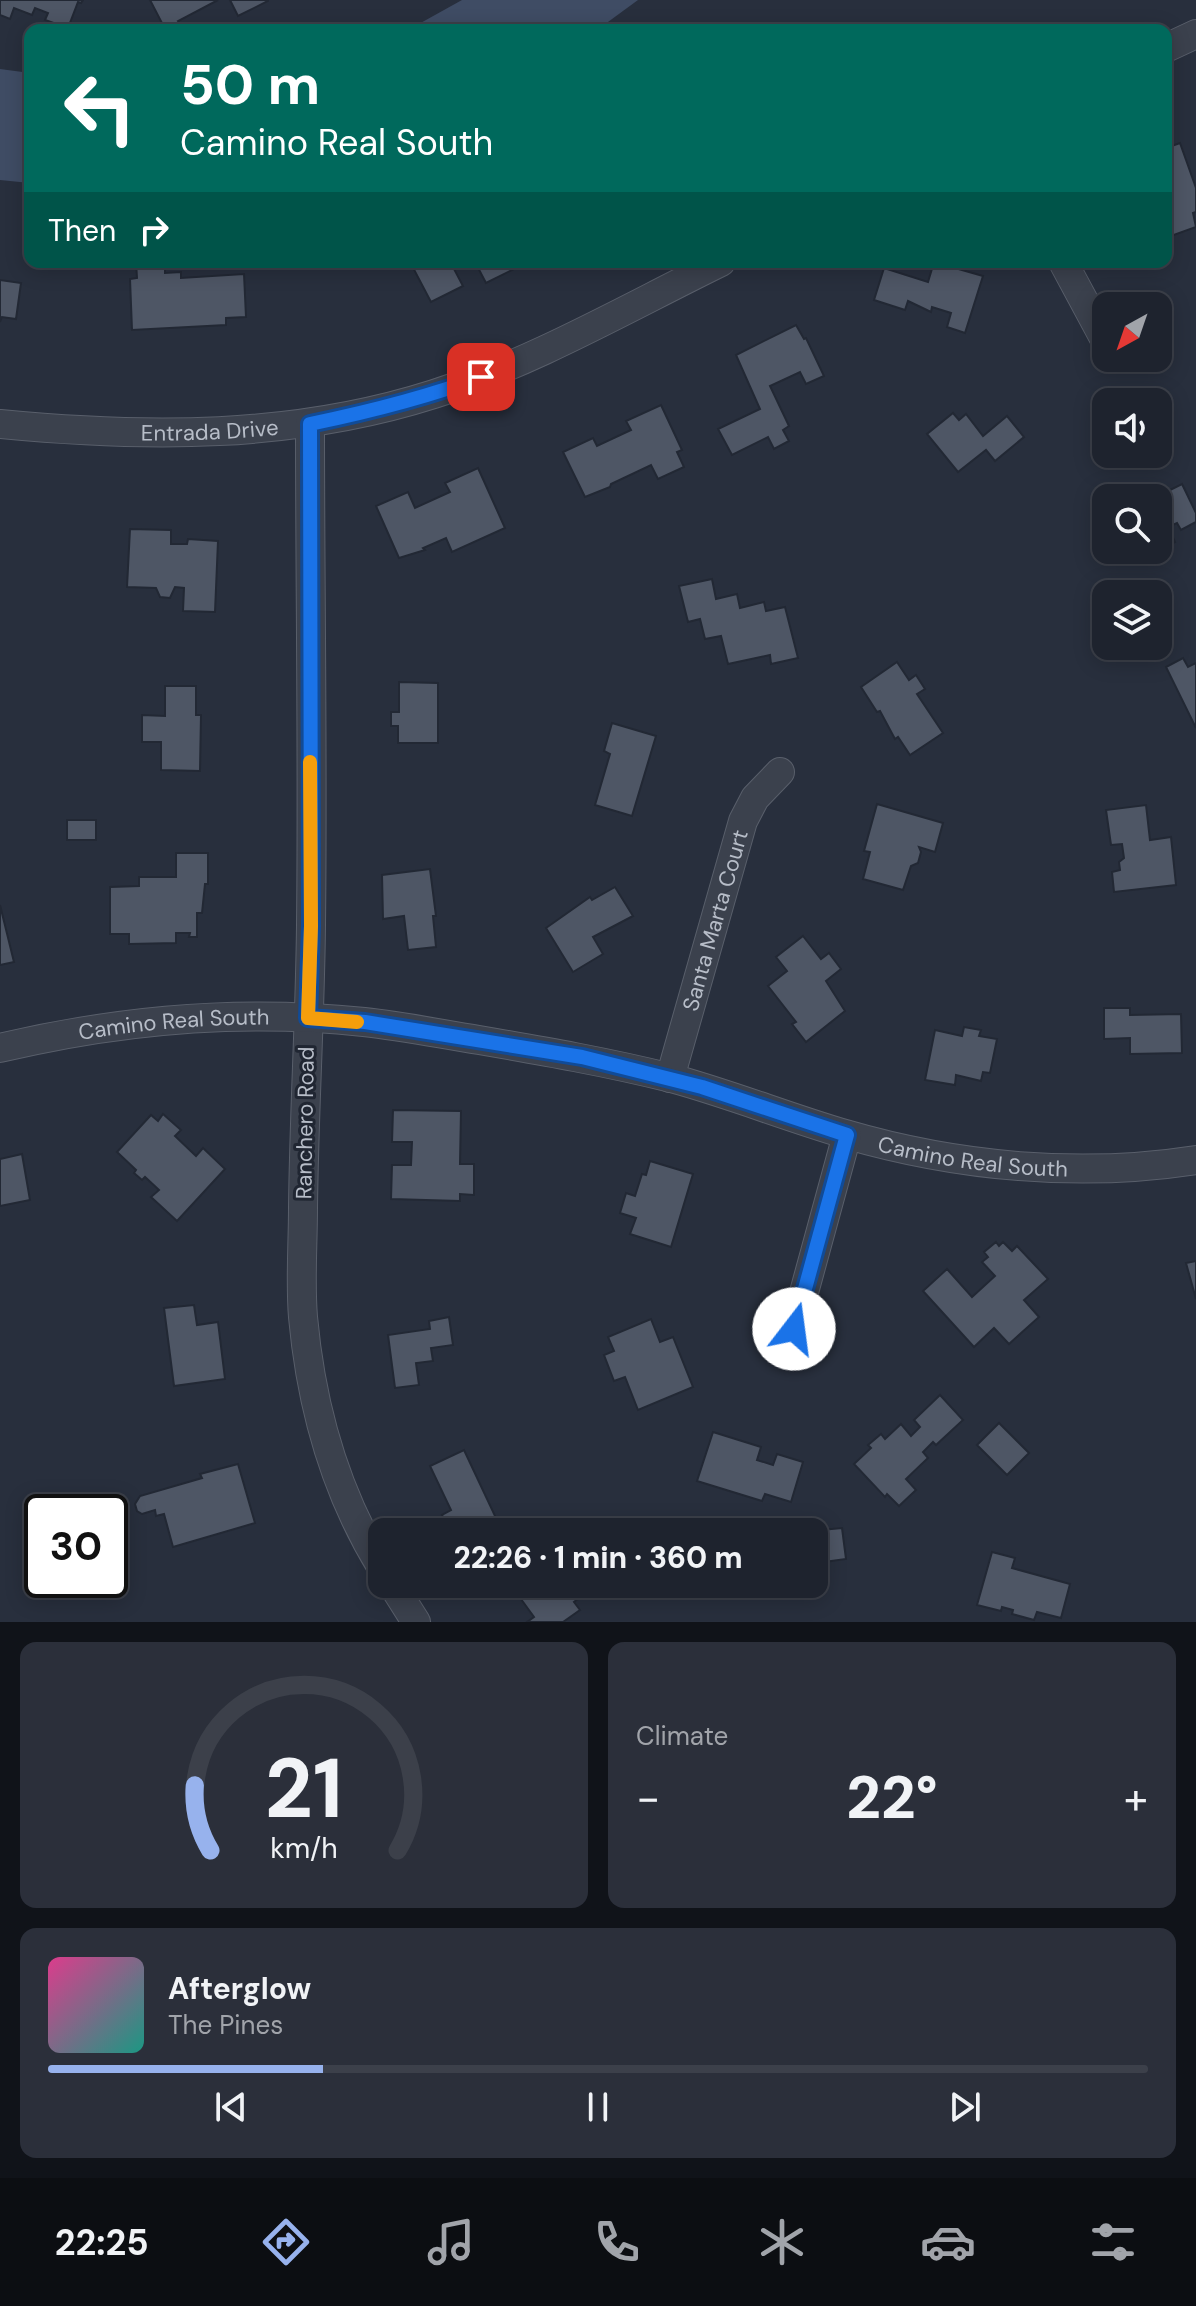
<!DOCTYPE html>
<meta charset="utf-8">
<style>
:root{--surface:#1e232e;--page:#2b2f3a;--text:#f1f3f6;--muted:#a1a4aa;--line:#3c404a;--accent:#97b2ed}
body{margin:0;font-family:"DM Sans",sans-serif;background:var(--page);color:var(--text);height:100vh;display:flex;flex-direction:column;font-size:30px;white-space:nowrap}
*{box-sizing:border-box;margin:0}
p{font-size:26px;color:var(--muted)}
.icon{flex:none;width:44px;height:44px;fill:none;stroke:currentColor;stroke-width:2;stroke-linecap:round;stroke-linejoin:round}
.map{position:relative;height:1622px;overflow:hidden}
.panel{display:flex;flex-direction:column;gap:20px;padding:20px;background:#101319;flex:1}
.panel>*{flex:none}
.banner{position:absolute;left:24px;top:24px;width:1148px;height:244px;border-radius:16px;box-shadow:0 4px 20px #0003,0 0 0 2px var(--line);background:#00695c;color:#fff;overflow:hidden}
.needle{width:52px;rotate:220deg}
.fabs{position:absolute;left:1092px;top:292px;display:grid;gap:16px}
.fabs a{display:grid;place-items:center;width:80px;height:80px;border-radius:16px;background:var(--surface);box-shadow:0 4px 20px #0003,0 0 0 2px var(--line);font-size:40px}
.speed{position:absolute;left:24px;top:1494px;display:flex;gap:16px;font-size:40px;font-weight:700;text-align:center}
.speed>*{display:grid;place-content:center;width:104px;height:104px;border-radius:50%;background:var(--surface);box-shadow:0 4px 20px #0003,0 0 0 2px var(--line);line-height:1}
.speed .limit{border:4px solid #111;border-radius:12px;background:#fff;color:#111}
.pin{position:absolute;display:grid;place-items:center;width:68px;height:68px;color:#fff;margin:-34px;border-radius:16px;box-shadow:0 4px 12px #0006}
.me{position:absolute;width:88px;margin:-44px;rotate:15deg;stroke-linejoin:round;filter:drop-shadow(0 0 6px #0008)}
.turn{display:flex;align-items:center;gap:28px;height:168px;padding:0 24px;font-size:36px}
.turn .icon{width:104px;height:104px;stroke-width:2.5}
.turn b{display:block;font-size:56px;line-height:68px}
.then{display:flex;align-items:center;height:76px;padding:0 24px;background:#0003;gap:16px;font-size:30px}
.big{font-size:60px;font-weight:800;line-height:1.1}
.panel .card{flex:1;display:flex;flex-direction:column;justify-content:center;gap:12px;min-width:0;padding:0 28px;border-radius:16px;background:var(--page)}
.panel .dial{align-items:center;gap:0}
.dial svg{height:208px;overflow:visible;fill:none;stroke:var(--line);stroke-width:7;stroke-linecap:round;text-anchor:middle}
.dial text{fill:var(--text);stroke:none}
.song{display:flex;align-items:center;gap:24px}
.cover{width:96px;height:96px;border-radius:12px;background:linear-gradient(135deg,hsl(330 70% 55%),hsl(170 70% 35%))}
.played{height:8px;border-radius:4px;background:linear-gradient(90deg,var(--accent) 25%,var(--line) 25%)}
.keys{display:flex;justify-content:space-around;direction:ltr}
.heat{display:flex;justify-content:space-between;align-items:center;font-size:44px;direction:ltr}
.panel .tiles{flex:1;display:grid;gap:20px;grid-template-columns:1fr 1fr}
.card:last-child{grid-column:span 2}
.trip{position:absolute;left:368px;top:1518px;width:460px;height:80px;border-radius:16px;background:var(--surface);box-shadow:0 4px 20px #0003,0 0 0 2px var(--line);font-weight:800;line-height:80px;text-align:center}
.tabs{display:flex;height:128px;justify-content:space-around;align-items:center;background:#0c0e12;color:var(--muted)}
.tabs .icon{width:56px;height:56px}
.tabs .current{color:var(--accent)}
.tabs b{font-size:36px;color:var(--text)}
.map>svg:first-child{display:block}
.water{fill:#3f4c64}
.building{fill:#4e5665;stroke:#222834;stroke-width:2}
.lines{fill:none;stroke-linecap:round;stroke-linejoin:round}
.minor-casing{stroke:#595f6b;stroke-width:30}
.minor{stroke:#3b414d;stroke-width:28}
.route-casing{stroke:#114b97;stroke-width:20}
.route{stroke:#1a73e8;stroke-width:14}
.slow{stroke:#f59e0b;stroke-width:14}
.labels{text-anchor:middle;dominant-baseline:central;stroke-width:6;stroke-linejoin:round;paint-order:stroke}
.street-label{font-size:22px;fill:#b7bdc8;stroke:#202632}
</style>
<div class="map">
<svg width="1196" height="1622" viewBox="0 0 1196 1622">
<rect width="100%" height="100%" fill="#282f3d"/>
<!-- water -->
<g class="water">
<polygon points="462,0 638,0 597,30 408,30"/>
<polygon points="0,69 30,73 30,183 0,180"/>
</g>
<!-- building -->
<g class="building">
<polygon points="0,0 83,0 81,3 78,2 68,28 45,20 48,13 35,8 32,15 14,8 10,19 0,15"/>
<polygon points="150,0 218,0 178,21 180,24 170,29 168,25 164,27"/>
<polygon points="230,0 268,0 268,1 238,16"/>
<polygon points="1180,143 1196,188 1196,212 1193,213 1196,227 1171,236 1166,224 1166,148"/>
<polygon points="136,262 165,262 165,273 181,272 181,278 244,274 246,317 226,318 226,325 132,330 130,279 137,278"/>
<polygon points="410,262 464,262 453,267 463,286 431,302"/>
<polygon points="475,262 510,262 514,269 486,283"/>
<polygon points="934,262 983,276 965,333 947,327 951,313 932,307 931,312 908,301 905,310 874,300 884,268 928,282"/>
<polygon points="0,280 21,283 16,319 2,317 0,322"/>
<polygon points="796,325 804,339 806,338 824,376 806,384 800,372 770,386 789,426 783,430 789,441 774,449 768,437 732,455 718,429 760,409 736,355"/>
<polygon points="661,405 682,450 677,452 684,467 658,479 651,465 611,484 610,487 585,497 563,452 593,438 597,446 631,430 626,421"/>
<polygon points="953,413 959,420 966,414 983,436 1007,416 1024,437 995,461 986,450 958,472 927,434"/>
<polygon points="478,468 505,528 452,552 446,538 423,548 425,550 399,558 376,506 408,492 415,508 450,492 445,483"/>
<polygon points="1182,484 1196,513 1196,522 1181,530 1177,523 1168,527 1175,542 1136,561 1130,550 1158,550 1158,506 1167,503 1162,494"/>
<polygon points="130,529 171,530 171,544 187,544 188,539 218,541 215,612 183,611 184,588 175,587 170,598 160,597 156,588 127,587"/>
<polygon points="712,579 716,599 737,594 740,608 764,602 766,611 785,607 798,658 771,664 770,655 728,664 721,636 705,639 700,619 688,622 679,586"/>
<polygon points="1183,658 1188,667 1196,663 1196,728 1166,667"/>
<polygon points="897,662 909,680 916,675 925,689 917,694 943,733 910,755 898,737 895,739 880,711 877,712 861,687"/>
<polygon points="399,682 438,683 438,743 398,743 398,726 391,726 391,712 399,712"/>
<polygon points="165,686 196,686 196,715 201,715 200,771 161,770 161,742 142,742 142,715 165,716"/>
<polygon points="612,723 656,736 632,816 595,805 610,754 604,751"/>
<polygon points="877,804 943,823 935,852 919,847 921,852 918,863 911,866 903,890 863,879 870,852 864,851"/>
<polygon points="1146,805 1150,840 1171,837 1176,885 1114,892 1112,872 1120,870 1119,862 1124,858 1122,844 1111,845 1106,810"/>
<rect x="67" y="820" width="29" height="20"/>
<polygon points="176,853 208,853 208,884 205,884 202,913 197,913 197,937 189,937 190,933 176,933 176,943 129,944 129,934 110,934 110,887 139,886 139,877 176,877"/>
<polygon points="430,869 436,916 433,916 436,947 408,950 404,916 383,919 382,875"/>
<polygon points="615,887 633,916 593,937 603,954 573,972 546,928 590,897 592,900"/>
<polygon points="0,905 14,962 0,965"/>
<polygon points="803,936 821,959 829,953 841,969 826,981 845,1011 806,1042 792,1024 796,1022 768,986 787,971 776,957"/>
<polygon points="1104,1008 1130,1008 1130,1015 1181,1014 1182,1053 1130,1054 1130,1038 1104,1039"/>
<polygon points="964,1027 981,1030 979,1036 997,1039 990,1073 983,1072 981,1081 956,1075 955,1085 925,1080 935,1030 962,1036"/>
<polygon points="393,1110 461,1111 460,1164 474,1164 474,1195 460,1194 460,1201 391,1199 392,1165 411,1165 412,1142 392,1142"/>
<polygon points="163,1114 181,1130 175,1136 196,1156 203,1148 225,1169 177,1221 151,1197 159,1190 145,1177 142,1180 134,1173 136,1170 117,1152 151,1115 158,1121"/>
<polygon points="22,1154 30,1200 0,1206 0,1159"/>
<polygon points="650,1161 693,1174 671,1247 630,1234 636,1218 620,1213 626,1193 635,1196 642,1174 646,1175"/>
<polygon points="996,1242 999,1246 1003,1242 1012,1251 1017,1246 1048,1279 1024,1300 1039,1317 1009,1344 994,1328 974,1347 923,1291 947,1269 972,1297 995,1276 982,1262 988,1257 984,1252"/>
<polygon points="1196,1261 1196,1299 1186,1263"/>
<polygon points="194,1305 197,1325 218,1322 225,1379 174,1386 164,1308"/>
<polygon points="449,1317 453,1345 431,1348 433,1361 416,1363 419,1385 395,1388 388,1335 430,1329 429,1321"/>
<polygon points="651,1319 660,1342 673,1337 693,1387 638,1410 625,1377 614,1381 604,1355 614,1351 608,1337"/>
<polygon points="940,1395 963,1420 936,1445 933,1442 923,1452 928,1458 906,1479 916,1490 899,1506 887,1494 885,1497 854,1464 871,1448 868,1445 881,1434 885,1439 901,1424 911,1436 920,1427 914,1420"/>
<polygon points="999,1423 1029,1453 1007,1475 977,1445"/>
<polygon points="713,1432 761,1447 757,1460 773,1465 777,1454 803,1462 791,1502 765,1494 762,1501 697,1481"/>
<polygon points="464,1450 496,1518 468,1532 450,1532 442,1515 451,1510 430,1466"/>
<polygon points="238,1464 255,1523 173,1547 164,1514 156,1516 155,1510 142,1514 137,1511 135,1504 140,1496 202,1478 200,1474"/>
<polygon points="842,1528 846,1559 824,1562 821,1530"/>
<polygon points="992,1552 1015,1558 1012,1568 1070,1584 1061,1618 1037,1612 1034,1620 1012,1614 1013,1610 1002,1607 1001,1611 977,1605"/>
<polygon points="534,1584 598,1584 574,1602 580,1610 563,1622 527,1622 534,1617 518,1595"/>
</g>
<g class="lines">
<defs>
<g id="minor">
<polyline points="1166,48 1196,34"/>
<polyline points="1063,262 1106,342"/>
<path id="s1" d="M0,424C146,438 293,439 434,394C534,362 627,308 721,262"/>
<path d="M310,424C310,591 313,758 311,925C310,1019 304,1114 303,1208C303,1244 300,1281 303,1317C311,1405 335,1492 382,1568"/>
<path id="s2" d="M0,1048C118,1020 243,1009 364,1022C402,1026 441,1034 479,1040C543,1051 607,1062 671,1078C730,1094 787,1117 845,1134C958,1167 1080,1178 1196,1160"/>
<path id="s3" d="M670,1078L743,821L755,798L780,772"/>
<polyline points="794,1329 847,1135"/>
<polyline points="392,1584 416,1622"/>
</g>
</defs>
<!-- minor casing -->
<use href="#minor" class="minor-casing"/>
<!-- minor -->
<use href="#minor" class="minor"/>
</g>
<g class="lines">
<defs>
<path id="route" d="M481,377C425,398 368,412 310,424L311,926L308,1018L365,1022L582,1057L702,1087L847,1135L794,1329"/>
</defs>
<!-- route casing -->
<use href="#route" class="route-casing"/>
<!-- route -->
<use href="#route" class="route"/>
<!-- slow -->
<polyline class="slow" points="310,762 311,926 308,1018 357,1022"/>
</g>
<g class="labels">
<!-- street labels -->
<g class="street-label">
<text stroke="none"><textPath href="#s1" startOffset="210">Entrada Drive</textPath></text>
<text stroke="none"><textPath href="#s3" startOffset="164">Santa Marta Court</textPath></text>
<text stroke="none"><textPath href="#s2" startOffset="176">Camino Real South</textPath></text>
<text transform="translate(305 1123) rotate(-89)">Ranchero Road</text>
<text stroke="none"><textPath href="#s2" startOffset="992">Camino Real South</textPath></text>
</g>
</g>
</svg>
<div class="fabs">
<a><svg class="needle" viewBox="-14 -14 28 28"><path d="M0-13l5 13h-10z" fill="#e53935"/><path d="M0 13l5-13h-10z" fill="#a1a4aa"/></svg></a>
<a><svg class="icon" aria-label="sound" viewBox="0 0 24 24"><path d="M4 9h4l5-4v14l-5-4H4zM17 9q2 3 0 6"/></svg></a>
<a><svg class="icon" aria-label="search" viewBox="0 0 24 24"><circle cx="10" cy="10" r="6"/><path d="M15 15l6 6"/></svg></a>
<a><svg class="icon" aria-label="layers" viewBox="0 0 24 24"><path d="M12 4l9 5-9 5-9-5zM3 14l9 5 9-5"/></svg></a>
</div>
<div class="speed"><div class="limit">30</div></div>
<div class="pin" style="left:481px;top:377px;background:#d93025"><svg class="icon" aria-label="arrive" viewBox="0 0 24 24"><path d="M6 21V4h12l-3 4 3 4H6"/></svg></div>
<svg class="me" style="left:794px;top:1329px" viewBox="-20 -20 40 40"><circle r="19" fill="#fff"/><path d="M0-13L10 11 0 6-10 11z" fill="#1a73e8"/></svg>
<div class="trip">22:26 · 1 min · 360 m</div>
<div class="banner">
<div class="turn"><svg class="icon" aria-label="left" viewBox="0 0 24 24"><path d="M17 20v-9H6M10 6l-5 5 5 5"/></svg><div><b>50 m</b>Camino Real South</div></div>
<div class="then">Then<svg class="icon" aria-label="right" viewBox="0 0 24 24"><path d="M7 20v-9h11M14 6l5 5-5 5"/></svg></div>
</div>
</div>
<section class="panel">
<div class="tiles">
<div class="card dial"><svg viewBox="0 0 100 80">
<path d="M14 69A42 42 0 1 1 86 69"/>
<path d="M14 69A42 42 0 0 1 8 44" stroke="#97b2ed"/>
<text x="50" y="56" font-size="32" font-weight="700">21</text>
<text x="50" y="72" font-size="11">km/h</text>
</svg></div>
<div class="card"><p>Climate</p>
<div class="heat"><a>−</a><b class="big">22°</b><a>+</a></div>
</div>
<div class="card">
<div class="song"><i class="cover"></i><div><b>Afterglow</b><p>The Pines</p></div></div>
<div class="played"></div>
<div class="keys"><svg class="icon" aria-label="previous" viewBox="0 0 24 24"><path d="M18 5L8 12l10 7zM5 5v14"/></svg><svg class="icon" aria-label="pause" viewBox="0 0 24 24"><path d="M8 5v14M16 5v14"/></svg><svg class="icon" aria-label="next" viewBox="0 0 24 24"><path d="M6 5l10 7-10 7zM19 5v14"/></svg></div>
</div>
</div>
</section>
<nav class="tabs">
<b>22:25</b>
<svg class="icon current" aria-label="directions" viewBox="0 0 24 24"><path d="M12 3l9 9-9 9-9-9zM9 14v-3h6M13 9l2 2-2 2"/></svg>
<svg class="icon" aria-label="music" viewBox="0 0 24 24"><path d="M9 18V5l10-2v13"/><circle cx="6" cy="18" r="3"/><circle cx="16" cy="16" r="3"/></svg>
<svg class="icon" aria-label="phone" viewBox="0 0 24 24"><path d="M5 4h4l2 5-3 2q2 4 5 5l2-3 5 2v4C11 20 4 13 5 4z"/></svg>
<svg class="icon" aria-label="climate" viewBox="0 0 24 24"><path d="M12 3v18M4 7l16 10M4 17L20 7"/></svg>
<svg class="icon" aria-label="car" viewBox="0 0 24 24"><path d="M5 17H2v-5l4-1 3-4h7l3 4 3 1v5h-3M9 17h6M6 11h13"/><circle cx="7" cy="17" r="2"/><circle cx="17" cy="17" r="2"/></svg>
<svg class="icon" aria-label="filters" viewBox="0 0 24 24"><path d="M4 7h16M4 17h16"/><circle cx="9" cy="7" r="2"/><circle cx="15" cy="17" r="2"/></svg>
</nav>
